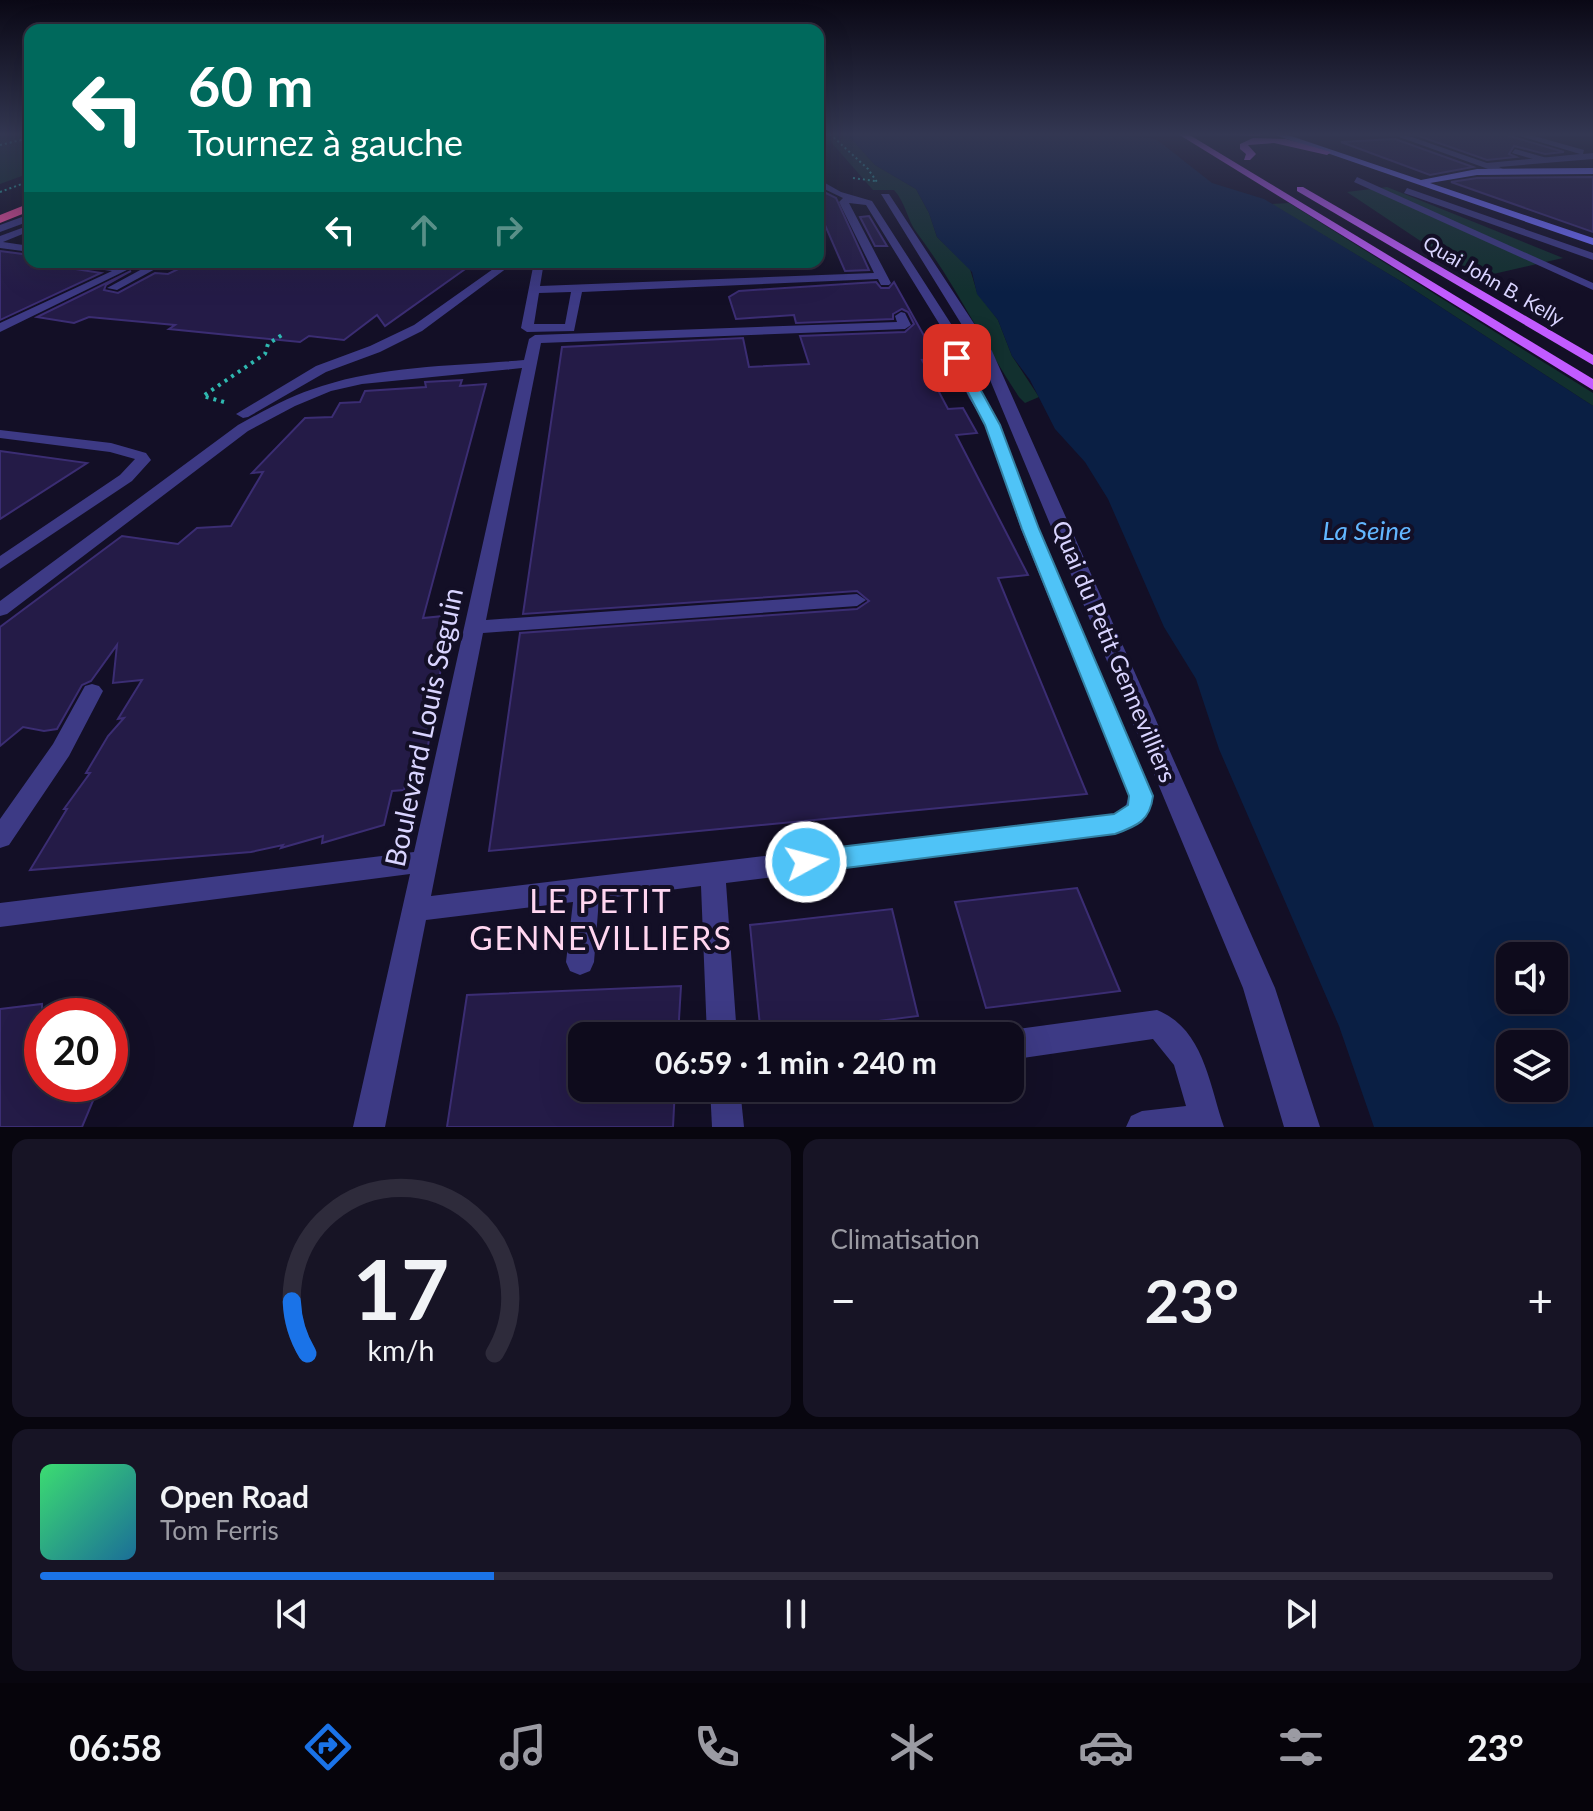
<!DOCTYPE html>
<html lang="fr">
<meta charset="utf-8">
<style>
:root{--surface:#0e0b1c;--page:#171425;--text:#f1f3f6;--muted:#9b9ba3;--line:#2e2b3b;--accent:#1a73e8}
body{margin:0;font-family:Lato,sans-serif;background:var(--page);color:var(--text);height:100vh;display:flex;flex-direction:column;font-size:30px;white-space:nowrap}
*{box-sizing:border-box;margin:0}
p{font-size:26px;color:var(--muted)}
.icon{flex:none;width:44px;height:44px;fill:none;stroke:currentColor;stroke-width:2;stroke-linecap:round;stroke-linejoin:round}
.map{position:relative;height:1127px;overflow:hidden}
.side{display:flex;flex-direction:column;gap:12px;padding:12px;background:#08060f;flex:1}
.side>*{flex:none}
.top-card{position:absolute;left:24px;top:24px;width:800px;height:244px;border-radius:16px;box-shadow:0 8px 32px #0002,0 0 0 2px var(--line);background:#00695c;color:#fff;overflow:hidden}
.fabs{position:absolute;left:1496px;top:942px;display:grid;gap:16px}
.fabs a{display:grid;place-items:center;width:72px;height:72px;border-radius:16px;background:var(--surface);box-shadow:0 8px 32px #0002,0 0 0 2px var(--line);font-size:40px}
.speed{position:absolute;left:24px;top:998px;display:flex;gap:16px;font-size:40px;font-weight:700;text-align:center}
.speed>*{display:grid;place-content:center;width:104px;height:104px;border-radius:50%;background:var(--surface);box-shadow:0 8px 32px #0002,0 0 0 2px var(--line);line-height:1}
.speed .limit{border:12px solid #d22;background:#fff;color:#111}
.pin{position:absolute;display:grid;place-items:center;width:68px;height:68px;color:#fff;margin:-34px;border-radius:16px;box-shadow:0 4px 12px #0006}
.me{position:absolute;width:88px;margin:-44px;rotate:83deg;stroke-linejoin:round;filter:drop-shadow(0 0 6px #0008)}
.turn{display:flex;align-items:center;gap:28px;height:168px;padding:0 32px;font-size:36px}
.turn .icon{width:104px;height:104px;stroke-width:2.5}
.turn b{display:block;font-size:56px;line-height:68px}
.lanes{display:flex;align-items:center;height:76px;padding:0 32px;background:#0003;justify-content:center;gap:40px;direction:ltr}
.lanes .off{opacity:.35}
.big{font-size:60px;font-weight:700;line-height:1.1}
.side .widget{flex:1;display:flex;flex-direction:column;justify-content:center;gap:12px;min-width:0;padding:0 28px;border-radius:16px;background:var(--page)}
.side .dial{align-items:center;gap:0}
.dial svg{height:208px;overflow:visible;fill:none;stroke:var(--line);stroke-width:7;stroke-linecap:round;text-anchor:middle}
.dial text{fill:var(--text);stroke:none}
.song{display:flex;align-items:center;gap:24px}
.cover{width:96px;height:96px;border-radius:12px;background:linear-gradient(135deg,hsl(140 70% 55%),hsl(200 70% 35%))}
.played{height:8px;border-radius:4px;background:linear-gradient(90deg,var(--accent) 30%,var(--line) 30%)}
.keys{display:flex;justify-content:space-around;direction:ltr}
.heat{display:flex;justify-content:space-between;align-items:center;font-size:44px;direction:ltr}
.side .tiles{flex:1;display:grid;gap:12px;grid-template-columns:1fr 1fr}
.widget:last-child{grid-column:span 2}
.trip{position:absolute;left:568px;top:1022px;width:456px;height:80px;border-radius:16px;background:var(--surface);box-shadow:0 8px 32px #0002,0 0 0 2px var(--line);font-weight:700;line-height:80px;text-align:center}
.tab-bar{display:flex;height:128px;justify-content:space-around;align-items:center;background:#06040b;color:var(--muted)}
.tab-bar .icon{width:56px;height:56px}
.tab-bar .active{color:var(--accent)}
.tab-bar b{font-size:36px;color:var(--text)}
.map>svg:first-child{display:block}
.green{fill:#12302f}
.water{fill:#0a1f44;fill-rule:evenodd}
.building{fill:#241b47;stroke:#3b2d73;stroke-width:2}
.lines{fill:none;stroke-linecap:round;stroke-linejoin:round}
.path-far1{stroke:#2fb8b0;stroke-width:2;stroke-dasharray:2 3;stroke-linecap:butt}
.path{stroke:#2fb8b0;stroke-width:4;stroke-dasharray:3 5;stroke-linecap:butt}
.service{fill:#3d3a85;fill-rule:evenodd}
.minor{fill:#3d3a85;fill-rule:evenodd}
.tertiary{fill:#3d3a85;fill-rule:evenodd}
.secondary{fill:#6f6bff;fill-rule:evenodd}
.primary{fill:#c25bff;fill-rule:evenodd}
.motorway{fill:#ff4fa3;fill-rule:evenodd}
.route{fill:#4fc3f7;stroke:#337fa1;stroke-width:2}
.labels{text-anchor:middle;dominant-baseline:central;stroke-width:8;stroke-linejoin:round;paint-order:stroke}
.far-street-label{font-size:20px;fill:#d9d4ff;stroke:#130f26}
.street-label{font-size:24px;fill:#d9d4ff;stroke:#130f26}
.water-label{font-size:26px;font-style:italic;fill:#62b6ff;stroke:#130f26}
.near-street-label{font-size:28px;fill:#d9d4ff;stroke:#130f26}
.near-neighbourhood-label{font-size:32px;letter-spacing:2px;fill:#ffd6f0;stroke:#130f26}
</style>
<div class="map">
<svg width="1593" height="1127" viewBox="0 0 1593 1127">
<rect width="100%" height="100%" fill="#130f26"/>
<!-- green -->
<g class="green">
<polygon points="0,134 30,134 30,173 0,184"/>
<path d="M824,134H847L875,165L916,189L929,213L937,237L970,269L977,292L998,320L1012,356L1039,397L1025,403L1019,397C983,343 956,285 917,233C907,220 906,203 894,190H873Z"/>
<polygon points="1387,187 1563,258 1476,278 1347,192"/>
<polygon points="1289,203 1593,393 1593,406 1402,282 1271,204"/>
</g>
<!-- water -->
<path class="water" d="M847,134H1128L1124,136L1156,139L1212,183L1264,199L1402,282L1593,406V1127H1374L1339,1026L1219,749L1196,679L1164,627L1108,499L1085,462L1055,429L1030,380L1012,356L998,320L977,294L972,272L937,237L929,213L916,189L875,165ZM1510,956H1554V1000H1510ZM1510,1044H1554V1088H1510Z"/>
<!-- building -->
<g class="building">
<polygon points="1413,134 1503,134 1564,152 1545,154 1514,146 1509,154 1516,157 1487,160"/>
<polygon points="1395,139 1473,167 1430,175 1341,142"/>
<polygon points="1593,177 1593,232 1451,182 1477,178"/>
<polygon points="818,189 836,198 869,270 845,271 818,209"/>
<polygon points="869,216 887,246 875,246 860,217"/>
<polygon points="0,251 30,255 30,262 101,273 0,320"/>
<polygon points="193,262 475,262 385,326 377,315 344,340 309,336 300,342 169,329 175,325 89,317 74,323 37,317 131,271 106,285 104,290 118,293 155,273 168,274"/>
<polygon points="876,282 881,288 889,288 894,282 937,359 922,360 948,409 963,408 977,433 956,435 1028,575 998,578 1087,794 489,851 520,633 857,609 869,601 857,591 523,614 562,347 743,338 749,367 809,364 800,336 905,332 914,324 908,312 902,309 893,314 893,319 796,323 794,315 736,319 729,297 739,291"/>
<polygon points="462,380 460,386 486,384 423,618 454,615 433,703 437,702 427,750 414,751 404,790 392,791 384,825 322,843 323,836 281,848 283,845 251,852 30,870 67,809 64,809 90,773 86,773 108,736 124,718 118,719 142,680 113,683 117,645 91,681 82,685 57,729 44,731 23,727 0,746 0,627 122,536 178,544 197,528 231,526 263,472 252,473 305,418 332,417 340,403 360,402 365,391 426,387 425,382"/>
<polygon points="0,451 87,463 0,519"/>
<polygon points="1077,888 1120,991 986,1008 955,902"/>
<polygon points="892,909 918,1016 761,1036 750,925"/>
<polygon points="681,986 678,1036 582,1036 582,1088 675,1088 673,1127 447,1127 467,995"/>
<polygon points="42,1004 42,1084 100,1084 82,1127 0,1127 0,1009"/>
</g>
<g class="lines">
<!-- path-far1 -->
<g class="path-far1">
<polyline points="830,134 868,169 877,182"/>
<polyline points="0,145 30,138"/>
<polyline points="853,178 875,181"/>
<polyline points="0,192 30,181"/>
</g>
<!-- path -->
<polyline class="path" points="224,402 203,396 265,354 268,344 285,333"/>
<!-- service -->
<g class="service">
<polygon points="1515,149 1547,158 1548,160 1544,162 1512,153"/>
<polygon points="1357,177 1593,283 1593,290 1354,182"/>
<path d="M818,179L841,192L872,201L955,330L953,338L983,398L1000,425L1039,529L1153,796L1142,822L1115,834L726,883L737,1036H707L701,886L599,899L594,962L590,971L580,975L570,971L566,962L573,902L426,920L385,1127H353L410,874L0,927V903L414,852L522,368L362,384L331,391L295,406L248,431L7,614L0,616V601L238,425C265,410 292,395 322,386C386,365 457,366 524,360L529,339L535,335L897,322L895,316L901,312L905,313L911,325L905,329L541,343L486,620L857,594L866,600L857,606L483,633L431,896L1113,814L1125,808L1129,796L1021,529L986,425L969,398L941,338L943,330L866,205L849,203L891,283L889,285H881L878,279L582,292L574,331L527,332L521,328L534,262H544L540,286L874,273L839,202L843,198L818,186ZM571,292L565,324H534L539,293Z"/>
<polygon points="1407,188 1593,253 1593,260 1404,193"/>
<polygon points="30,225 30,231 3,242 30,246 30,252 0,248 0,236"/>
<polygon points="818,232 823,235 822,238 818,239"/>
<polygon points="60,262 92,262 129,269 0,332 0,323 112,271 65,265"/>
<polygon points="155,262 168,262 117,290 107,288"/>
<polygon points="503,262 515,262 422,331 380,352 326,372 248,417 243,418 236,414 316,366 370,346 414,325"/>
<polygon points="0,430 111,443 146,453 151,460 132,481 0,569 0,556 120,475 135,459 110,452 0,438"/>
<polygon points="92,684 99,686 103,691 69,756 9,845 0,848 0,819 53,744 85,686"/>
<path d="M1157,1010C1204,1029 1209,1084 1224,1127H1126L1131,1116L1142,1111L1186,1106L1174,1065L1153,1039L1010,1060V1036H999L1010,1030Z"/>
<polygon points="710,1088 740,1088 744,1127 712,1127"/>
</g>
<!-- minor -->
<g class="minor">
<polygon points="1272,134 1315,134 1311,136"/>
<polygon points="1391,134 1403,134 1487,163 1580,154 1513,134 1527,134 1584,150 1583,154 1593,153 1593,159 1499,167 1507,171 1502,174"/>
<polygon points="881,194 889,194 992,351 1275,988 1320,1127 1284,1127 1243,988 978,351"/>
</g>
<!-- tertiary -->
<polygon class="tertiary" points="30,214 30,221 0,232 0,225"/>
<!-- secondary -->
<polygon class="secondary" points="1285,134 1421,180 1477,169 1593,168 1593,174 1477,175 1430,183 1593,238 1593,245 1275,135"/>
<!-- primary -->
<g class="primary">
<polygon points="1178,134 1188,134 1593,379 1593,390"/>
<polygon points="1190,134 1263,134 1259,136"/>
<polygon points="1253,138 1286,139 1331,152 1327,155 1274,143 1248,145 1256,154 1250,160 1244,160 1246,154 1240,149 1240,144"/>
<polygon points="1297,187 1303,187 1593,355 1593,365 1297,191"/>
</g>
<!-- motorway -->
<polygon class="motorway" points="30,203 30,211 0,223 0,215"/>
</g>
<!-- sky -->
<linearGradient id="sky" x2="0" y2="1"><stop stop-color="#0a0815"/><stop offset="0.46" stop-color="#333752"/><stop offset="1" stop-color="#333752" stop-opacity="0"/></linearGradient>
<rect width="1593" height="292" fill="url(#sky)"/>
<!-- route -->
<path class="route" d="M957,354L963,358L1000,425L1039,529L1153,796C1150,821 1137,826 1115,834L806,873L797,869L793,862L797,854L806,851L1114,814L1128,805L1129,796L1022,529L985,425L950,358Z"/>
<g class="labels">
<!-- far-street labels -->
<g class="far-street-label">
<text transform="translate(1494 280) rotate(30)">Quai John B. Kelly</text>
</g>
<!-- street labels -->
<g class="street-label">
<text transform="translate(1115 651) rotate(67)">Quai du Petit Gennevilliers</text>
</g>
<!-- water labels -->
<g class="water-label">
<text x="1367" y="530">La Seine</text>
</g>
<!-- near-street labels -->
<g class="near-street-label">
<text transform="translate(423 727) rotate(-78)">Boulevard Louis Seguin</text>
</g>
<!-- near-neighbourhood labels -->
<g class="near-neighbourhood-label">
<text x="601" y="900">LE PETIT<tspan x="601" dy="37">GENNEVILLIERS</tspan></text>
</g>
</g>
</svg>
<div class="fabs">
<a><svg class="icon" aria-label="sound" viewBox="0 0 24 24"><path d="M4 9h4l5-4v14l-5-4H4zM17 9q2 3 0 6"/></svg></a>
<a><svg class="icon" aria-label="layers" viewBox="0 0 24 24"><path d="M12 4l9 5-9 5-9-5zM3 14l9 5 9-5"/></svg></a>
</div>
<div class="speed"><div class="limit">20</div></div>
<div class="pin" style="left:957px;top:358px;background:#d93025"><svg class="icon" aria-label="arrive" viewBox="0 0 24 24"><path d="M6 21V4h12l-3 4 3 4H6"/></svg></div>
<svg class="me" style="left:806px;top:862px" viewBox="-20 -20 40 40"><circle r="17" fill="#4fc3f7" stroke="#fff" stroke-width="3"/><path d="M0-11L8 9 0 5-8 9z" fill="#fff"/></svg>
<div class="trip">06:59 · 1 min · 240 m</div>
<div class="top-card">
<div class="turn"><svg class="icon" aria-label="left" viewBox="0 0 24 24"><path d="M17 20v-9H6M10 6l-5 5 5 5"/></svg><div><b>60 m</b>Tournez à gauche</div></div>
<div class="lanes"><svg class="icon" aria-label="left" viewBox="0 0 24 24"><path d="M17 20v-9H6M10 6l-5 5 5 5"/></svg><svg class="icon off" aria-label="ahead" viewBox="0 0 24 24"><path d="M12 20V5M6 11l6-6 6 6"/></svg><svg class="icon off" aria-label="right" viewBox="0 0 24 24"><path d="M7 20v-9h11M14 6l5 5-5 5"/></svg></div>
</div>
</div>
<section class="side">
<div class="tiles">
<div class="widget dial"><svg viewBox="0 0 100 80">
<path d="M14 69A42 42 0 1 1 86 69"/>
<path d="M14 69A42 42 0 0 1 8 49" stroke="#1a73e8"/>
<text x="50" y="56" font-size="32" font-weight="700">17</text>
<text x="50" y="72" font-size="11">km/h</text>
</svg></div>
<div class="widget"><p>Climatisation</p>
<div class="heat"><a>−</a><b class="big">23°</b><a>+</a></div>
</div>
<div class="widget">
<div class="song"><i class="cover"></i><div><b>Open Road</b><p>Tom Ferris</p></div></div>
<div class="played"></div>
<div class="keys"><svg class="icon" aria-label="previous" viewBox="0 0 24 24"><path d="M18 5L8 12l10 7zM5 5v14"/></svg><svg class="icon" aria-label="pause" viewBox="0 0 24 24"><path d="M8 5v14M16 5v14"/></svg><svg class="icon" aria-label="next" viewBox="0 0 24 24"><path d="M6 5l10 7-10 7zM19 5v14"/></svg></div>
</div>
</div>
</section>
<nav class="tab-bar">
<b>06:58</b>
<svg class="icon active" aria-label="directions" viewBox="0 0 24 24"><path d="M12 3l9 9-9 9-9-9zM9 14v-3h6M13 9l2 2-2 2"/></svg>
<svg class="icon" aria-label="music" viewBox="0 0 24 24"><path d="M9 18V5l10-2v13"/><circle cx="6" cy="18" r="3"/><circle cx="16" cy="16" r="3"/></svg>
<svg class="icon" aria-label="phone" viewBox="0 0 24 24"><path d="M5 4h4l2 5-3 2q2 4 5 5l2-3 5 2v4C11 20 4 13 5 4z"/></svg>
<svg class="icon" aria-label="climate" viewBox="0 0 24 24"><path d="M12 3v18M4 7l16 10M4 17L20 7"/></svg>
<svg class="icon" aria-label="car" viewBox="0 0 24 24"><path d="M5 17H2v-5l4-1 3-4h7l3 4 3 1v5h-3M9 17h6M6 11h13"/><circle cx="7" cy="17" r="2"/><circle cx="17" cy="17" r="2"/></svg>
<svg class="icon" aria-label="filters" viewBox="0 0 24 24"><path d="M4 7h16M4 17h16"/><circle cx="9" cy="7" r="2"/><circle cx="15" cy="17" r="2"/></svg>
<b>23°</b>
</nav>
